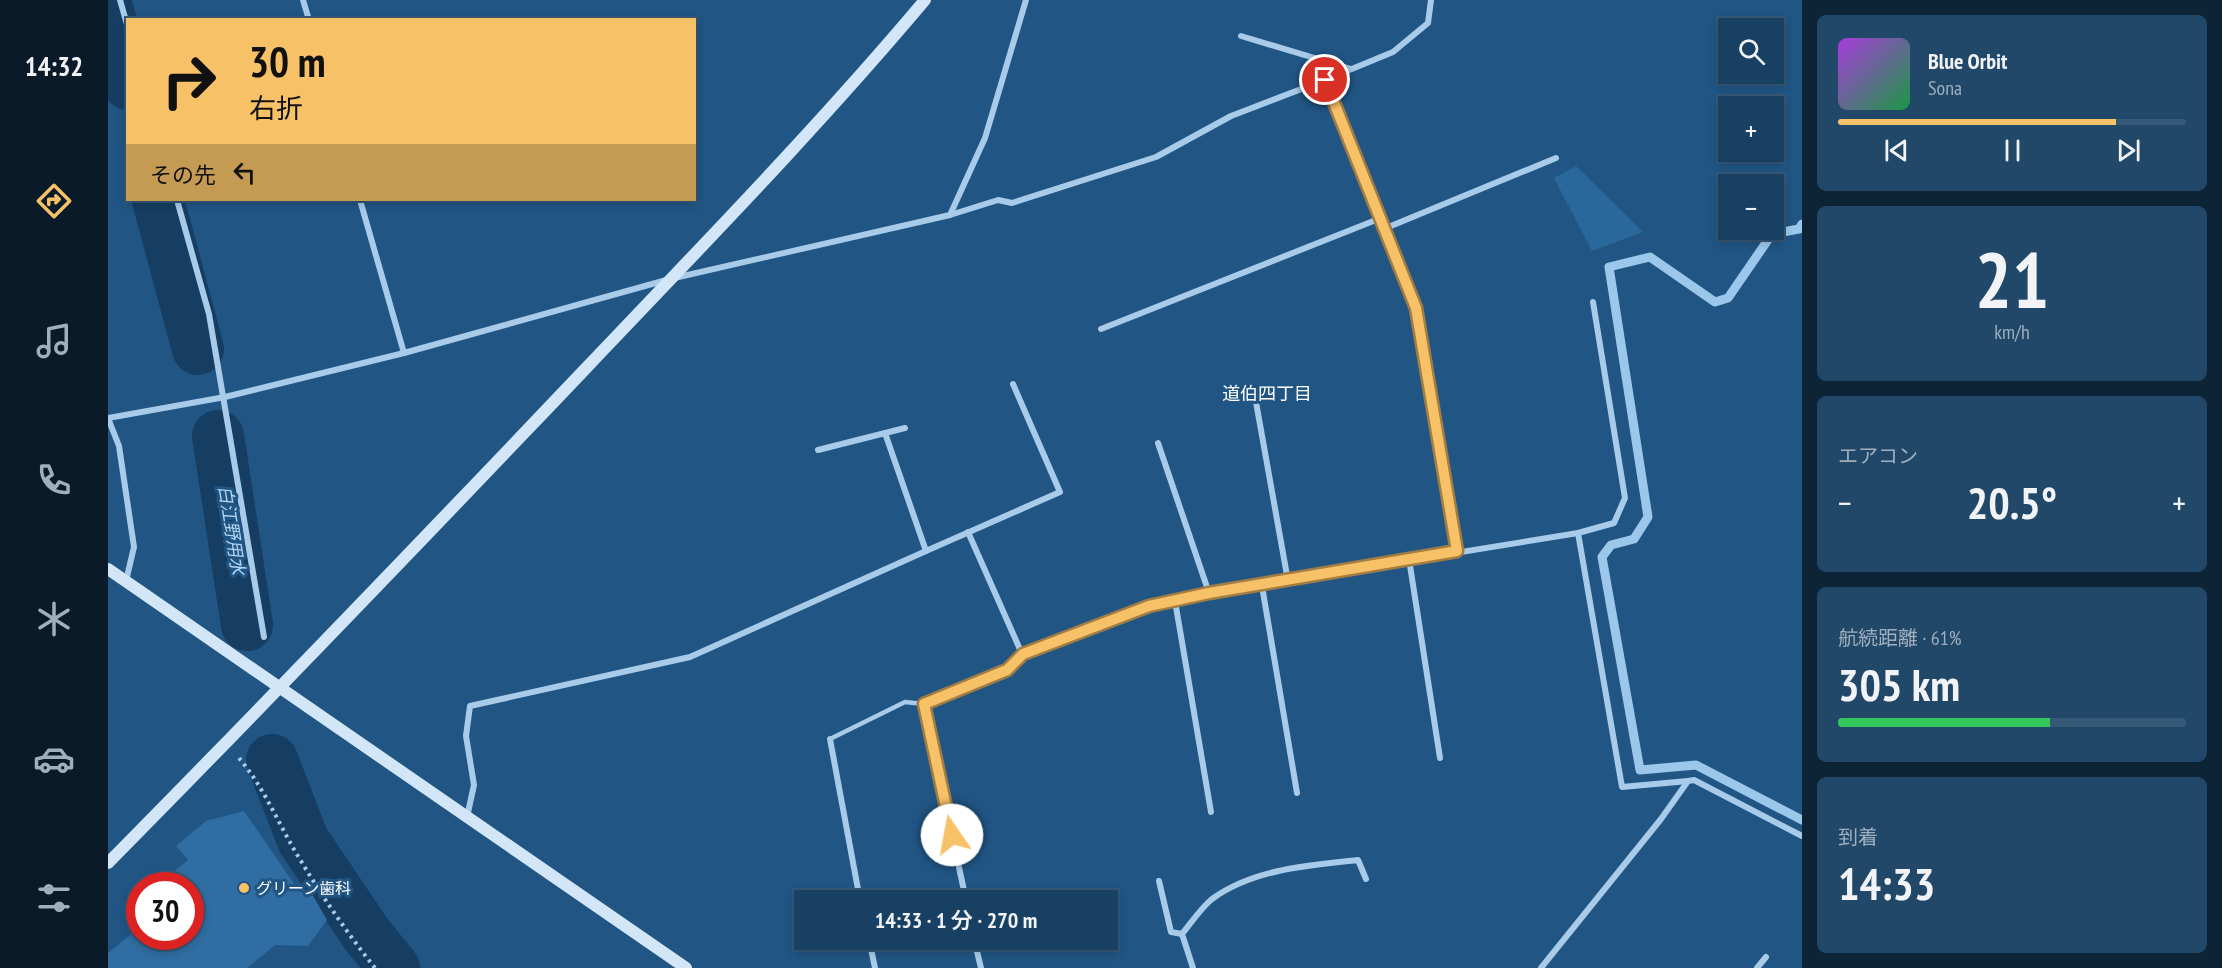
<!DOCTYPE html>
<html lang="ja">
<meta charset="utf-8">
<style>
:root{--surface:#184063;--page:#214769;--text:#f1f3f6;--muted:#9fafbe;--line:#365978;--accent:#f7c168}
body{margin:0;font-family:"PT Sans Narrow","Noto Sans JP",sans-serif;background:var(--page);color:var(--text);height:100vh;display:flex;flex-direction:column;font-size:22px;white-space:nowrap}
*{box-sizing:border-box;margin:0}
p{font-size:20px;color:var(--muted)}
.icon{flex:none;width:33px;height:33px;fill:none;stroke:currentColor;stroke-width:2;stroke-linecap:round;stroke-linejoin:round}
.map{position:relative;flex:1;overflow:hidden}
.details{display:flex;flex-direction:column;gap:15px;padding:15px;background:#0d2336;width:420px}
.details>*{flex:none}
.top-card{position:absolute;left:18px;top:18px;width:570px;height:183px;border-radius:0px;box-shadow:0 3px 9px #0003,0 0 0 2px var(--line);background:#f7c168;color:#111;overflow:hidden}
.buttons{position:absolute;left:1610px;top:18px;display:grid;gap:12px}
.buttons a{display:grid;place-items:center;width:66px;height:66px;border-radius:0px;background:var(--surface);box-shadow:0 3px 9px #0003,0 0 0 2px var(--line);font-size:30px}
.speed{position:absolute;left:18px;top:872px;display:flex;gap:12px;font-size:30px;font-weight:700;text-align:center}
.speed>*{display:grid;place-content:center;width:78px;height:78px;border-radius:50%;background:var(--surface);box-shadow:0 3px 9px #0003,0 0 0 2px var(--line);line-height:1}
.speed .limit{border:9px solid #d22;background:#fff;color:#111}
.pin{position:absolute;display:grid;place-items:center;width:51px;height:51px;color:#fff;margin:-26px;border:3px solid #fff;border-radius:50%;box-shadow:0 2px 6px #0007}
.me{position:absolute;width:66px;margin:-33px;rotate:348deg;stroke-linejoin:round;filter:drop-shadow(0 0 4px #0008)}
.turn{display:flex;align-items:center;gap:21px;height:126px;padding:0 24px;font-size:27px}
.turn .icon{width:78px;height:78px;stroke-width:2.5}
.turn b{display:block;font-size:42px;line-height:51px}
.then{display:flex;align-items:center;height:57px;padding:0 24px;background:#0003;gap:12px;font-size:22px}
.big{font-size:45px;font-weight:600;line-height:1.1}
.details .widget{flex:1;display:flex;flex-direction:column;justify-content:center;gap:9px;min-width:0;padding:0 21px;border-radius:9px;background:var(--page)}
.details .dial{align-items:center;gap:0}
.dial b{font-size:78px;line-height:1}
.song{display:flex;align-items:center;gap:18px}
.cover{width:72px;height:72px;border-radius:9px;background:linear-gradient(135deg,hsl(280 70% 55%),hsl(140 70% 35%))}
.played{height:6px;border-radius:3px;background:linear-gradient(90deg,var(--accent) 80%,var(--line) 80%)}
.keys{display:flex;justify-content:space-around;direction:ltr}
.heat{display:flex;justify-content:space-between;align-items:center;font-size:33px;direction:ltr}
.charge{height:9px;border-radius:4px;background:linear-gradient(90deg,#34c759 61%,var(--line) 0)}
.trip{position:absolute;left:686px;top:890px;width:324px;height:60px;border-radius:0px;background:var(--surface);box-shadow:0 3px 9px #0003,0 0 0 2px var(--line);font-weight:600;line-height:60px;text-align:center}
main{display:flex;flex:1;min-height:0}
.tab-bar{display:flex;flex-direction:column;width:108px;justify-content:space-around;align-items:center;background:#0a1a28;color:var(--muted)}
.tab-bar .icon{width:42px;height:42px}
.tab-bar .active{color:var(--accent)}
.tab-bar b{font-size:27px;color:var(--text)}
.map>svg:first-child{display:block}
.green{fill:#2a689c}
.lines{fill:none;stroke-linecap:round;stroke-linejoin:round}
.stream{stroke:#9bc7eb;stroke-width:9}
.river{stroke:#163e63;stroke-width:52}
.building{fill:#306da2}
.path{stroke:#a8cbe9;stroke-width:4;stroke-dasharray:3 4.5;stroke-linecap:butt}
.lane{stroke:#a8cbe9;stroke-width:4.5}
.street{stroke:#a8cbe9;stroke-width:6}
.secondary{stroke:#d3e6f7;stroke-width:12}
.route-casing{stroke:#a17d44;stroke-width:15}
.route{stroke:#f7c168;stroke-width:10}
.poi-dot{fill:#f7c168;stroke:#205584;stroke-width:2}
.labels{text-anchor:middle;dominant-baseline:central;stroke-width:6;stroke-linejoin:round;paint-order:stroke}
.poi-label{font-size:16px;fill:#fff;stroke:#205584;text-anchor:start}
.neighbourhood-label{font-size:18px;fill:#fff;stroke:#205584}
.water-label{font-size:18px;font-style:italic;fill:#b3d5f1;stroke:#205584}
</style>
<main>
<nav class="tab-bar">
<b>14:32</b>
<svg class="icon active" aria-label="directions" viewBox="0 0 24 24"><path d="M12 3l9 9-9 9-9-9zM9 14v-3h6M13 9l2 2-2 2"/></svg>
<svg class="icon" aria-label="music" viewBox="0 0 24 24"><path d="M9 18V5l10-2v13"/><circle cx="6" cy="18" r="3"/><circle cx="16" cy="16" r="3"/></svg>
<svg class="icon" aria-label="phone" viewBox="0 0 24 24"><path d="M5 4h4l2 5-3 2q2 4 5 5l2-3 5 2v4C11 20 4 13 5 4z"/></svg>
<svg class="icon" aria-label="climate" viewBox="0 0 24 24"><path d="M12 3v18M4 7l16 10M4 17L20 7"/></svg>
<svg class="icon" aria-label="car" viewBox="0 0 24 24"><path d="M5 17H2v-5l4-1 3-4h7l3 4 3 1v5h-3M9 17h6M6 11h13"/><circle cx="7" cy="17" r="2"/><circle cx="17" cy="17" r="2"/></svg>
<svg class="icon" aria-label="filters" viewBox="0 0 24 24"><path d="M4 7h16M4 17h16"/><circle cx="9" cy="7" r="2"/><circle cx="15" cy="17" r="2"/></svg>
</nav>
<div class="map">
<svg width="1694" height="968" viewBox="0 0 1694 968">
<rect width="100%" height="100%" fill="#205584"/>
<!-- green -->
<polygon class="green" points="1468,166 1535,232 1484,251 1446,178"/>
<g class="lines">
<!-- stream -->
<polyline class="stream" points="1694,224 1691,229 1664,234 1620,298 1607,302 1542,257 1501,267 1540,517 1526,539 1503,545 1494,557 1532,770 1588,765 1694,820"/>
<!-- river -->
<g class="river">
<polyline points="0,11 20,84"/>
<polyline points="50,200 90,349"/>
<polyline points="110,436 139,625"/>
<polyline points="164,760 195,840 259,935 286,968"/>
</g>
</g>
<!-- building -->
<polygon class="building" points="136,811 191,891 204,894 219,920 200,946 167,945 139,968 0,968 0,953 32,927 32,936 82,936 82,885 50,885 80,860 68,846 98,821"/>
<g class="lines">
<!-- path -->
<path class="path" d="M131,758C158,790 171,826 193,861C215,898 240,934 267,968"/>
<!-- lane -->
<polyline class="lane" points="722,739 797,702 816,704"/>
<!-- street -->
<g class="street">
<polyline points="12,0 20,28"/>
<polyline points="195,0 201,20"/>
<polyline points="1133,36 1243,69"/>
<polyline points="1217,80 1285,52 1320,23 1323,0"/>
<polyline points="69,200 101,314 156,637"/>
<polyline points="252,200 296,353"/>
<polyline points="842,215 890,200 904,203 1048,157 1123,116 1217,80 1278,228"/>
<polyline points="1485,302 1517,498 1506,523 1470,533 1514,787 1580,781"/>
<polyline points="993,329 1273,218"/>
<polyline points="1146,391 1180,581"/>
<polyline points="0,418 117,397 296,353 562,279 842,215 877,138 918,0"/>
<polyline points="0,418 11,446 26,547 18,581"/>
<polyline points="1050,443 1101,593 1470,533"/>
<polyline points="710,450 797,428"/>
<polyline points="860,532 914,654"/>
<polyline points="818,551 952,492 905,384"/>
<polyline points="1349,551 1308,308 1278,228 1448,158"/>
<polyline points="1301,559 1332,758"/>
<polyline points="1154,586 1189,793"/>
<polyline points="1101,593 1067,601 1103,812"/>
<polyline points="722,739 752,900"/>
<polyline points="359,817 366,785 358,736 362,706 582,657 818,551 777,433"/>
<polyline points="1051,881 1063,932 1074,934"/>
<polyline points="858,900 816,704 899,670 914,654 1041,606 1067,601"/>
<polyline points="761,939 767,968"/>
<polyline points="866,939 873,968"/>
<path d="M1085,968L1074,934C1083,923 1093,908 1104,899C1145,869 1202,865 1250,860L1258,879"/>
<polyline points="1433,968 1553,819 1580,781 1586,780 1694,836"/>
<polyline points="1649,968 1658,957"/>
</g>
<!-- secondary -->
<g class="secondary">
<polyline points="0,569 578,968"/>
<path d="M0,863C162,699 322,532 481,365C595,245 711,126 817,0"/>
</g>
</g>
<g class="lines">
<defs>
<polyline id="route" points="844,835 816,704 899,670 915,654 1041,606 1101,593 1349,551 1308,308 1217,80"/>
</defs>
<!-- route casing -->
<use href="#route" class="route-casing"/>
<!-- route -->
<use href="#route" class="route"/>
</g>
<!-- markers -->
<circle class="poi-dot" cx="136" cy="888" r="6"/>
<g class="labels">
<!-- poi labels -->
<g class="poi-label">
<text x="148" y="888">グリーン歯科</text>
</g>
<!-- neighbourhood labels -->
<g class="neighbourhood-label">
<text x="1159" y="393">道伯四丁目</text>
</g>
<!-- water labels -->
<g class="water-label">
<text transform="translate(124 530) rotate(81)">白江野用水</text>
</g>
</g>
</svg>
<div class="buttons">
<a><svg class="icon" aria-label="search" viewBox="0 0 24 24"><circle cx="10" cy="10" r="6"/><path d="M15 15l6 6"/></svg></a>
<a>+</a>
<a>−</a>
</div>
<div class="speed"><div class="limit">30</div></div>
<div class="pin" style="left:1217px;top:80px;background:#d93025"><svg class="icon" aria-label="arrive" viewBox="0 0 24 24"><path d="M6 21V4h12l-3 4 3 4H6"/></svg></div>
<svg class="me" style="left:844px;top:835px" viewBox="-20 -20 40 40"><circle r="19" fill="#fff"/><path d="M0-13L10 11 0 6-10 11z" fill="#f7c168"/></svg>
<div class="trip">14:33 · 1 分 · 270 m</div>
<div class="top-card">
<div class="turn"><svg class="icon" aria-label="right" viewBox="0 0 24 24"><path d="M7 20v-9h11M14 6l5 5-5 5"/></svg><div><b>30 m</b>右折</div></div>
<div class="then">その先<svg class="icon" aria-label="left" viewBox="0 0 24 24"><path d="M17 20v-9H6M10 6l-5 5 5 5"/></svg></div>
</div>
</div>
<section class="details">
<div class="widget">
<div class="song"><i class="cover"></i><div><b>Blue Orbit</b><p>Sona</p></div></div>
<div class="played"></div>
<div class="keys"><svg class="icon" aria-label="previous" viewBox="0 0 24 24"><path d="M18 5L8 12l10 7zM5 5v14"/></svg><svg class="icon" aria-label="pause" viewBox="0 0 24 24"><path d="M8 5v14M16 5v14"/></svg><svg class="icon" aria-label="next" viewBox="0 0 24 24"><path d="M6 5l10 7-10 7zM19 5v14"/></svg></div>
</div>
<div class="widget dial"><b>21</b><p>km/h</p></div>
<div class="widget"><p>エアコン</p>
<div class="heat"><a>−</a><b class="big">20.5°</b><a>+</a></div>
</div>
<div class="widget"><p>航続距離 · 61%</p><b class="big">305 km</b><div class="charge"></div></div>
<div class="widget"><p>到着</p><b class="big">14:33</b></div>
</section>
</main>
